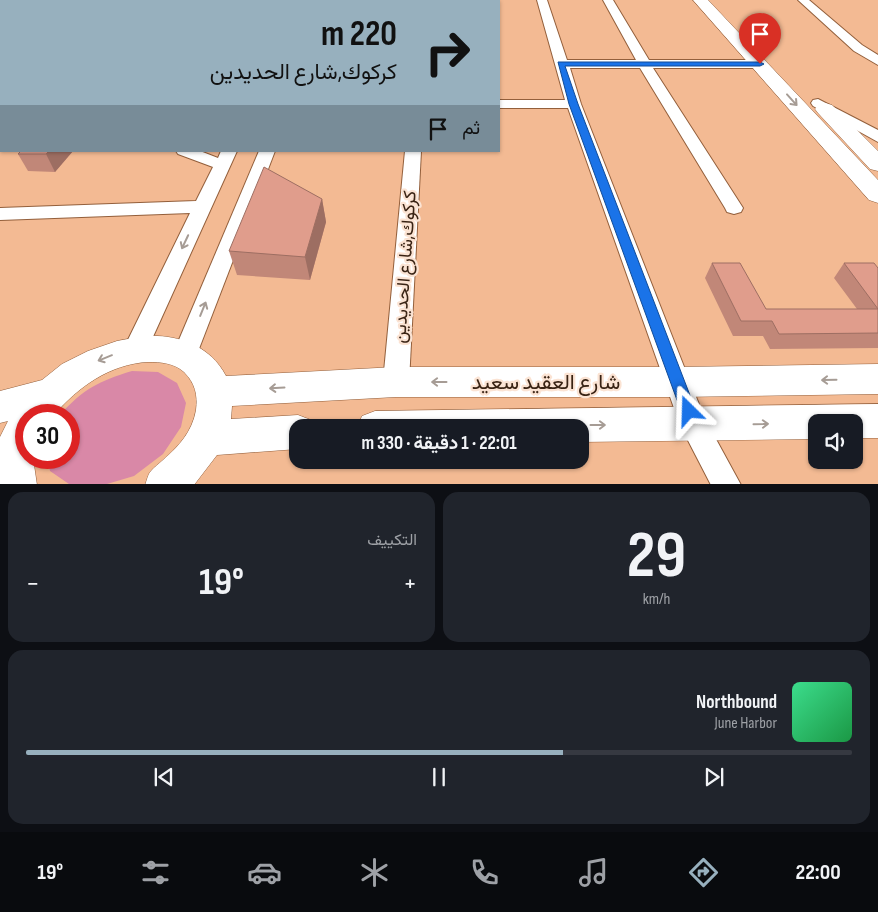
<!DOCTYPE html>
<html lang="ar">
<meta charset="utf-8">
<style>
:root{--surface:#171b24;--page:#20242c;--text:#f1f3f6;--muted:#9ea1a6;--line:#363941;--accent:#97b0be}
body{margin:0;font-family:"Sofia Sans Condensed",Vazirmatn,sans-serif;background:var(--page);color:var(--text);direction:rtl;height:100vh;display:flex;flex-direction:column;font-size:19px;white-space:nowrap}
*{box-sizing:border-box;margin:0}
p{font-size:16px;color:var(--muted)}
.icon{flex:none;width:28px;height:28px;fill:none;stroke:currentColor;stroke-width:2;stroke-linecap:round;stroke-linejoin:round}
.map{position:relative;height:484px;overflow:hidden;direction:ltr}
.drawer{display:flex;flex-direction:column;gap:8px;padding:8px;background:#0d0f14;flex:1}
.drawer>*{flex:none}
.banner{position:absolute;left:0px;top:0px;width:500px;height:152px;box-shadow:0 1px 4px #0004;direction:rtl;background:#97b0be;color:#111;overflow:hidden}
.controls{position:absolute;left:808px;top:414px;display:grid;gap:10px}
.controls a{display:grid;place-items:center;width:55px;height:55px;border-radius:10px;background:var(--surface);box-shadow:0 1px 4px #0004;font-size:25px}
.speed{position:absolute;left:15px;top:404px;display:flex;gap:10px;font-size:25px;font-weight:700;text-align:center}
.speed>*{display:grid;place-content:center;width:65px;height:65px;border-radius:50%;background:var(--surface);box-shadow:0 1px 4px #0004;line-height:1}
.speed .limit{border:8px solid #d22;background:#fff;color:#111}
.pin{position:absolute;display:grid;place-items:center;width:42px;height:42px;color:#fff;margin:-51px -21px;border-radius:50% 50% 50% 0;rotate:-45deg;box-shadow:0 0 5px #0007}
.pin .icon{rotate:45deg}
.me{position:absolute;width:55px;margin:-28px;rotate:338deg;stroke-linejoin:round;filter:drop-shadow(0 0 4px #0008)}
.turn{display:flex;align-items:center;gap:18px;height:105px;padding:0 20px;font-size:22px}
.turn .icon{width:65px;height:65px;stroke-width:2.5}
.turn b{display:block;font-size:35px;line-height:42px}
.then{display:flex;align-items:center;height:48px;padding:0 20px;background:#0003;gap:10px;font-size:19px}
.big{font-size:38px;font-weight:700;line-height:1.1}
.drawer .tile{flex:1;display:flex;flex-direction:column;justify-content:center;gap:8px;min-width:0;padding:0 18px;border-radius:15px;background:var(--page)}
.drawer .dial{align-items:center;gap:0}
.dial b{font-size:65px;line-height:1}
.song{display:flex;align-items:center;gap:15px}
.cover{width:60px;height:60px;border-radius:8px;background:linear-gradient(135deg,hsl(150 70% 55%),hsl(140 70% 35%))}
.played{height:5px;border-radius:2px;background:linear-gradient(90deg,var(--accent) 65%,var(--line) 65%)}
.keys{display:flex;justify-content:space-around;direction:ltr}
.heat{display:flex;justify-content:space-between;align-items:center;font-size:28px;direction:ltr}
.drawer .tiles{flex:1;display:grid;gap:8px;grid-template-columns:1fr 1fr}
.tile:last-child{grid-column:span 2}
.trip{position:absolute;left:289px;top:419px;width:300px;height:50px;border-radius:15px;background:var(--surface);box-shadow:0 1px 4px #0004;font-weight:700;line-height:50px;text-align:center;direction:rtl}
.tabs{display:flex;height:80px;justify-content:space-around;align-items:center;background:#090b0e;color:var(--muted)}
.tabs .icon{width:35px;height:35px}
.tabs .selected{color:var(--accent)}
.tabs b{font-size:22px;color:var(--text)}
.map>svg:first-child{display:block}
.green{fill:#d988a7}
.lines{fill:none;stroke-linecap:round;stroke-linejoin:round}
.street-casing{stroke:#935f3b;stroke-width:2}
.secondary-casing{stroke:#935f3b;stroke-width:1}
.street{fill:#fff;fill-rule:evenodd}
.secondary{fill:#fff;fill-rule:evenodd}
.wall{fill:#c18778}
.shaded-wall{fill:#9d6e62}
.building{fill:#e09d8c;stroke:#9d6e62}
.oneway{stroke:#a69c95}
.route{fill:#1a73e8;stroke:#114b97}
.labels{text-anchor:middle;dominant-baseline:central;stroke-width:4.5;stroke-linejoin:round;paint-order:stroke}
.street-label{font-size:18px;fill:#392314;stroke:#fbe3d3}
.near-street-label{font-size:21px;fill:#392314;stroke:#fbe3d3}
</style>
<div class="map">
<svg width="878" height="485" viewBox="0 0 878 485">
<rect width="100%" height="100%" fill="#f3ba93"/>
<!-- green -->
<path class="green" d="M132,371L158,372L177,383L186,403L181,427L163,454L134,476L107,484H69L50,471L47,458H69V415H60C83,389 99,381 132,371Z"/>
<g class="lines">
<defs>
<g id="street">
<rect x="136" y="0" width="10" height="1"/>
<polygon points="537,0 547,0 567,60 636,60 603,0 613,0 649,60 760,60 767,64 760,68 653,68 743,208 741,212 734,214 727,212 725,208 640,68 570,68 581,104 690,382 705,419 741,485 711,485 680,425 568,108 499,108 499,100 565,100"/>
<polygon points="798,0 809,0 862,45 878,55 878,65 854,51"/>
<polygon points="0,1 2,1 1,8 0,8"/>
<polygon points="818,99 878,130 878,142 813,106 811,103 813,100"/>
<rect x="0" y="122" width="1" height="10"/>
<polygon points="176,151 200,151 218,158 221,151 237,151 147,350 144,357 135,360 126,357 123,350 190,213 0,220 0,208 196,201 213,167 178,154"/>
<polygon points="259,151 275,151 197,354 194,361 185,364 176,361 173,354"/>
<polygon points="405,151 421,151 409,382 405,390 396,393 387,390 383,382"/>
</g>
<g id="secondary">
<polygon points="693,0 708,0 878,180 878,203 869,200"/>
<polygon points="825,103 832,105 878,151 878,171 870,169 818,113 815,109 818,105"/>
<path d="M144,336C177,334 210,345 226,376L396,367H677L878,364V394L677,397H396L232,406L231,419L298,415L311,420L315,428H298V449L217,455L194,485H145C147,480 148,474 151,471C154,467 159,464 163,460C179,446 192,432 196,410C198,395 195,383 184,372C174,363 161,362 148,362C110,364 78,387 54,415H26V458H33L37,485H0V437L8,421L0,423V391L42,380L62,364L88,351L117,341Z"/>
<polygon points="878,404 878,438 854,438 854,422 816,422 816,439 580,442 580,428 357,428 362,416 375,411"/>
</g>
</defs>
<!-- street casing -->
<use href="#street" class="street-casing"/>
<!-- secondary casing -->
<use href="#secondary" class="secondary-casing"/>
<!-- street -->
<use href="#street" class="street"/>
<!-- secondary -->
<use href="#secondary" class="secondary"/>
</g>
<!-- wall -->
<g class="wall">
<polygon points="73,151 55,172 28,171 18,154"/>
<polygon points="322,199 326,222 310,280 237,275 229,251"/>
<polygon points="712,263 766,309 857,309 834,278 844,263 878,268 878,348 770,349 763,336 733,336 705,278"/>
</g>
<!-- shaded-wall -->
<g class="shaded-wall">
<polygon points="1,28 1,42 0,42 0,29"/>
<polygon points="49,151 73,151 55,172 46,154"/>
<polygon points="322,199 326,222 310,280 305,257"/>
</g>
<!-- building -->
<g class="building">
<polygon points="21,151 49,151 46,154 18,154"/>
<polygon points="264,167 322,199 305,257 229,251"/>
<polygon points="712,263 740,263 766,309 878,309 878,333 779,334 772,321 741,321"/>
<polygon points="844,263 874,263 878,268 878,309"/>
</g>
<!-- one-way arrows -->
<defs><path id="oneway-shaft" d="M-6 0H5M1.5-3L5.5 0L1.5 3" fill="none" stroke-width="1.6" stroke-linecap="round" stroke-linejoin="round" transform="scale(1.25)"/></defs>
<g class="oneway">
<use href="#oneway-shaft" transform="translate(792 100) rotate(48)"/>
<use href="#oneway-shaft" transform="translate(185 242) rotate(115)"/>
<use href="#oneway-shaft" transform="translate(203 309) rotate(-68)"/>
<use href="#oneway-shaft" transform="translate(105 358) rotate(158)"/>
<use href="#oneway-shaft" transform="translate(829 380) rotate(179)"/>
<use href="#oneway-shaft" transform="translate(439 382) rotate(-180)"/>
<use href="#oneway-shaft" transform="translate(277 388) rotate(177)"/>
<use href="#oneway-shaft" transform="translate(761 424) rotate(-1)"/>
<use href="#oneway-shaft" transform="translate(598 425)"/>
</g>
<!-- route -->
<polygon class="route" points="558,62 760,62 764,64 760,66 565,66 578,104 696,411 694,415 689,417 683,415 681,411 569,104"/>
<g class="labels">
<!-- street labels -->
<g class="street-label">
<text transform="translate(405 267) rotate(-86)">كركوك,شارع الحديدين</text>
</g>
<!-- near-street labels -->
<g class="near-street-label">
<text x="546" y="382">شارع العقيد سعيد</text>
</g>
</g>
</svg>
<div class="controls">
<a><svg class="icon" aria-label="sound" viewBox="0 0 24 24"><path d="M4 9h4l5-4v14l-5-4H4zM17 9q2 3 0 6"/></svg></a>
</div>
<div class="speed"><div class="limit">30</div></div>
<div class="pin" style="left:760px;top:64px;background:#d93025"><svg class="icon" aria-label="arrive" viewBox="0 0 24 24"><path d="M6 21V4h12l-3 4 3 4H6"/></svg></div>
<svg class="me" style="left:689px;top:411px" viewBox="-20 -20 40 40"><path d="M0-17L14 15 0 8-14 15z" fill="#1a73e8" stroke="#fff" stroke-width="4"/></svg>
<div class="trip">22:01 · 1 دقيقة · 330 m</div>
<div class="banner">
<div class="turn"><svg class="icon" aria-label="right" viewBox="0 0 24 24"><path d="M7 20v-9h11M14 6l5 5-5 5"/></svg><div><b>220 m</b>كركوك,شارع الحديدين</div></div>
<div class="then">ثم<svg class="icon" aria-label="arrive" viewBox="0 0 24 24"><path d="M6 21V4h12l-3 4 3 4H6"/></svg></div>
</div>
</div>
<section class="drawer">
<div class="tiles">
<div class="tile dial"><b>29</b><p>km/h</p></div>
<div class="tile"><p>التكييف</p>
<div class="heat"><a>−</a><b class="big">19°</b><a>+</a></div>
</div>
<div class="tile">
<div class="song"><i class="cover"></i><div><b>Northbound</b><p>June Harbor</p></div></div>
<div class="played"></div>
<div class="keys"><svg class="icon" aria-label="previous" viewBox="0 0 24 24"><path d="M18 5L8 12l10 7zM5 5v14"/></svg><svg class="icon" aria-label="pause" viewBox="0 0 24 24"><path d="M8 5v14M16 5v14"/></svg><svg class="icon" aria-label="next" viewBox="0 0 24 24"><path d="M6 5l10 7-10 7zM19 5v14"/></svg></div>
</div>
</div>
</section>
<nav class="tabs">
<b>22:00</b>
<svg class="icon selected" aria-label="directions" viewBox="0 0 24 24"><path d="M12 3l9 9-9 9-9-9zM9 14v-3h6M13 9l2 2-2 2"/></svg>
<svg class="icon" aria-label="music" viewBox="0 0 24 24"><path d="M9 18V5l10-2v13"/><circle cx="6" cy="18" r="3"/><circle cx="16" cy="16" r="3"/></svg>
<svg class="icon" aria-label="phone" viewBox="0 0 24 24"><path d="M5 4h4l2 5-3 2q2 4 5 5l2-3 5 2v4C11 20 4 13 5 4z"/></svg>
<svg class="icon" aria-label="climate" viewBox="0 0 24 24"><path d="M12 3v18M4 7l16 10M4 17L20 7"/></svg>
<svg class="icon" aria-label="car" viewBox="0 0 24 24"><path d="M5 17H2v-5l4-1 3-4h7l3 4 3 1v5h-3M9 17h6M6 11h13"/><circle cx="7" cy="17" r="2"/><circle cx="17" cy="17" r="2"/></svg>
<svg class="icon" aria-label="filters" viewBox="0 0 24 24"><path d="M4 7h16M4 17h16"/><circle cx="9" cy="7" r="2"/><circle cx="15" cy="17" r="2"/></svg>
<b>19°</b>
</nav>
